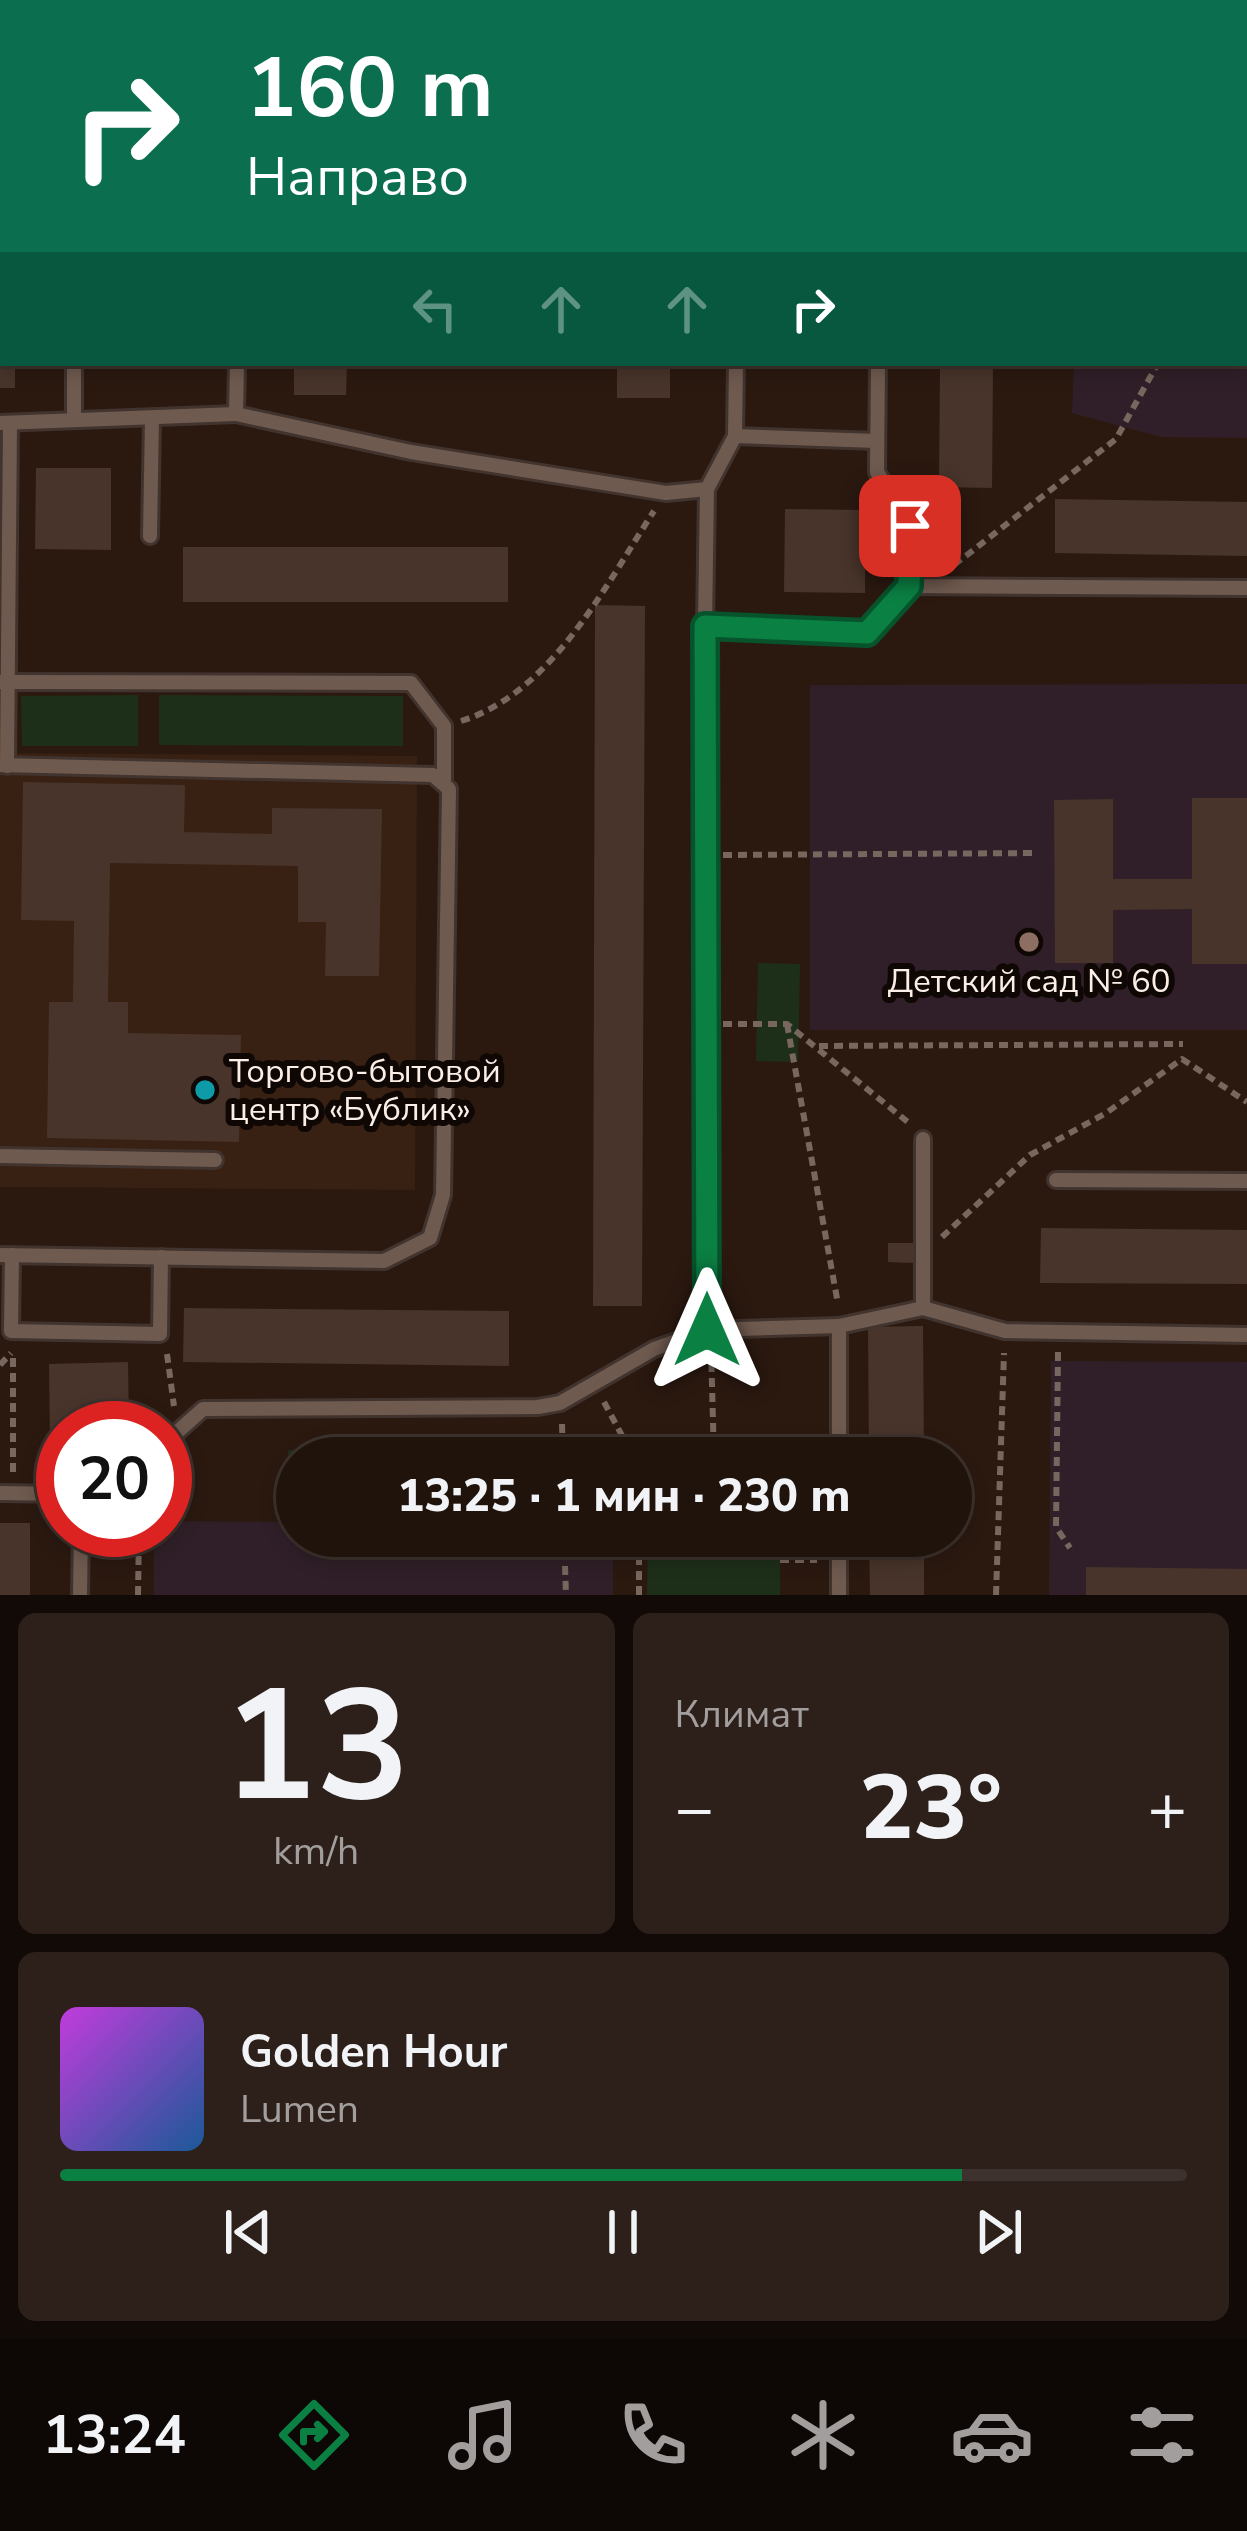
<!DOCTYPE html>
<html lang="ru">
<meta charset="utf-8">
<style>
:root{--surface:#20130c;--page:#2d201a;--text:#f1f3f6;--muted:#a29e9d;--line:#3d322d;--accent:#0b8043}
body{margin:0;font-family:"Nunito Sans",sans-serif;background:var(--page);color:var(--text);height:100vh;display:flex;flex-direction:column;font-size:45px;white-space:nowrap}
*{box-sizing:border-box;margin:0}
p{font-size:39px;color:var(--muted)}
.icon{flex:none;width:66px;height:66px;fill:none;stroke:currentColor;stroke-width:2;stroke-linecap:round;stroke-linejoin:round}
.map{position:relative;height:1595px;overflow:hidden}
.side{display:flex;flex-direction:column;gap:18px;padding:18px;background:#120a07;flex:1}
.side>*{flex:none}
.banner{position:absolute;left:0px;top:0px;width:1248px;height:366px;box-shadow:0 6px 18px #0003,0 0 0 3px var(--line);background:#0b6e4f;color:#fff;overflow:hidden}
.speed{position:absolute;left:36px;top:1401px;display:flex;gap:24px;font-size:60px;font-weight:700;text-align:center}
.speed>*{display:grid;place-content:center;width:156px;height:156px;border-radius:50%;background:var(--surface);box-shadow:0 6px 18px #0003,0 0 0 3px var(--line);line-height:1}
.speed .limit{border:18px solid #d22;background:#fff;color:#111}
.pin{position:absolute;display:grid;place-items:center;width:102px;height:102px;color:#fff;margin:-51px;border-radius:24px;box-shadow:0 6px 18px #0006}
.me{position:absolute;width:132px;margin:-66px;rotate:0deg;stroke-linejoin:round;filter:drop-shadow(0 0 9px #0008)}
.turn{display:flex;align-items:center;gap:42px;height:252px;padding:0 48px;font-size:54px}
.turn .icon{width:156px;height:156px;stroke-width:2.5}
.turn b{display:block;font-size:84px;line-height:102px}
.lanes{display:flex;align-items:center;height:114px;padding:0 48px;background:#0003;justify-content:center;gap:60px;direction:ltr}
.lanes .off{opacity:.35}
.big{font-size:90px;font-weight:800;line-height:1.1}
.side .widget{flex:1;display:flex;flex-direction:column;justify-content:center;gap:18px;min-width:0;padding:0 42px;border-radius:18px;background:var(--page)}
.side .dial{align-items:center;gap:0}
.dial b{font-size:156px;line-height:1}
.song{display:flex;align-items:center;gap:36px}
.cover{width:144px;height:144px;border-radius:18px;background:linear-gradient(135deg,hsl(290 70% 55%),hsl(210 70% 35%))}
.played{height:12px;border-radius:6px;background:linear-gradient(90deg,var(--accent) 80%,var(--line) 80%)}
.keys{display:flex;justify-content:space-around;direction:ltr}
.heat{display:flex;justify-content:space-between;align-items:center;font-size:66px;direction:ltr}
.side .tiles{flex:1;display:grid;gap:18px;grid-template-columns:1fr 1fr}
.widget:last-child{grid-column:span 2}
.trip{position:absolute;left:276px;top:1437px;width:696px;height:120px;border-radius:60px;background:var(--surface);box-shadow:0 6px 18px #0003,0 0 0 3px var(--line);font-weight:800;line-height:120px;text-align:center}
.menu{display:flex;height:192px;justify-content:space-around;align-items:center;background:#0d0805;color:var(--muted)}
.menu .icon{width:84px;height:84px}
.menu .current{color:var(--accent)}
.menu b{font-size:54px;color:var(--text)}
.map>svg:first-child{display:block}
.built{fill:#382013}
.education{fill:#301f28}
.green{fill:#1e2f19}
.building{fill:#48342a}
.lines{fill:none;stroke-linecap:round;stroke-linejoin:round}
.service-casing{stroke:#41332e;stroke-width:20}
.path{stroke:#77675f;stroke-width:6;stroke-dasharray:9 6;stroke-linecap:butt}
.service{stroke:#6f5a4f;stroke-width:14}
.route-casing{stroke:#07532c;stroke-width:30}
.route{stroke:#0b8043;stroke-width:21}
.education-dot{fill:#8d6e63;stroke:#0e0704;stroke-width:4.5}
.culture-dot{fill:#0f9aa8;stroke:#0e0704;stroke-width:4.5}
.labels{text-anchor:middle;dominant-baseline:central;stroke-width:12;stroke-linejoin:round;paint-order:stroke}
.poi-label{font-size:33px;fill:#fbeee7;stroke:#0e0704}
</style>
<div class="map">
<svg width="1247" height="1595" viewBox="0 0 1247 1595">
<rect width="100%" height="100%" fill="#2b1910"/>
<!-- built -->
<polygon class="built" points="0,753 417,756 415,1190 0,1187"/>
<!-- education -->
<g class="education">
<polygon points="1084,0 1247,0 1247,438 1161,437 1072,413 1074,363 1245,363 1245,3"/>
<polygon points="1247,684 1247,1030 810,1030 810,685"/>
<polygon points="1051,1361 1247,1362 1247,1595 1049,1595"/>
<polygon points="165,1521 297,1522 297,1536 613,1536 613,1595 154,1595 154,1530 165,1530"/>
</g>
<!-- green -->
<g class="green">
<polygon points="138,695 138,746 22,746 21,696"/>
<polygon points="159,695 403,696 403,746 159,745"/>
<polygon points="758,963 800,964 798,1062 756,1061"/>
<polygon points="288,1450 350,1450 350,1458 297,1458 297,1485 288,1485"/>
<polygon points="648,1536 780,1536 780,1595 647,1595"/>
</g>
<!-- building -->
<g class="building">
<rect x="0" y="363" width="15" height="25"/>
<polygon points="294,363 347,363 346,395 294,395"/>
<rect x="617" y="363" width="53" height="35"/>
<polygon points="940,363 993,363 992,488 939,487"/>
<polygon points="36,468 111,468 111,550 35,549"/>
<polygon points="1055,499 1247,502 1247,556 1055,553"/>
<polygon points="785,509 865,510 865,593 784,592"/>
<rect x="183" y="547" width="325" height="55"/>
<polygon points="595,605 645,606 642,1306 593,1306"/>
<polygon points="23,782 185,785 184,832 272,834 272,808 382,809 379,976 325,976 326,922 298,922 298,866 110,863 108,1002 128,1002 128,1033 241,1035 239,1142 47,1138 49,1002 73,1002 74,921 21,920"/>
<polygon points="1192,798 1247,798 1247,964 1192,964 1192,909 1113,910 1113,963 1055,963 1054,800 1113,799 1113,879 1192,879"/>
<polygon points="1041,1228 1247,1230 1247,1284 1040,1283"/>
<polygon points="888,1243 913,1243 913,1263 888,1262"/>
<polygon points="184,1308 509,1311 509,1366 183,1362"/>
<polygon points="923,1326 924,1458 869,1458 868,1327"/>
<polygon points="128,1362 129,1428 63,1428 63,1443 50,1443 49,1364"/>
<rect x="0" y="1523" width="30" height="72"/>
<polygon points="869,1536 924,1536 924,1595 870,1595"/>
<polygon points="1086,1567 1247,1569 1247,1595 1086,1595"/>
</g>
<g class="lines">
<defs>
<g id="service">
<polyline points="78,3 78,0"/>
<polyline points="240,3 240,0"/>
<polyline points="740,3 740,0"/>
<polyline points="883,3 883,0"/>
<polyline points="237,363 236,414 411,452 666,493 707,489"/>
<polyline points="878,363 877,472 910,526 909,586 1247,588"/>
<polyline points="74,420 74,363"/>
<polyline points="0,423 236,414"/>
<polyline points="735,436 877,441"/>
<polyline points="150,536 152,418"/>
<polyline points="705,626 707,489 735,436 736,363"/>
<polyline points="0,682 411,683 444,726 444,780"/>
<polyline points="0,765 433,775 449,789 443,1195 430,1238 384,1261 0,1255"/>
<polyline points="7,766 10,423"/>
<polyline points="0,1156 215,1160"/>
<polyline points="1056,1180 1247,1181"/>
<polyline points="12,1255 11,1331 160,1334 161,1257"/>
<polyline points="923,1308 923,1139"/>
<polyline points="707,1330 839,1326"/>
<polyline points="165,1443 203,1409 538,1407 560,1403 654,1349 707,1330 705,626 867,633 909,586"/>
<polyline points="839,1458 839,1326 923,1308 1005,1331 1247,1335"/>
<polyline points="0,1493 63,1494"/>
<polyline points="80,1595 81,1530"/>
<polyline points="839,1595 839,1536"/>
</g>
</defs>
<!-- service casing -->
<use href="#service" class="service-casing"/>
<!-- path -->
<g class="path">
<polyline points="954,565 1116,439 1158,363"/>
<path d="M461,721C552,693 605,586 654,511"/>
<polyline points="723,855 1037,853"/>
<polyline points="723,1024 787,1024 909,1123"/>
<polyline points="787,1024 838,1304"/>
<polyline points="819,1046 1183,1044"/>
<polyline points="942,1237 1030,1155 1106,1113 1182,1059 1247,1102"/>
<polyline points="711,1348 714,1458"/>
<polyline points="1058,1352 1056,1527 1070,1548"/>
<polyline points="167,1354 174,1406"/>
<polyline points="0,1365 11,1353"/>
<polyline points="604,1402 634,1458"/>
<polyline points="562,1424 563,1458"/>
<polyline points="13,1472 13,1353"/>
<polyline points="564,1536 566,1595"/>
<polyline points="780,1560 817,1560"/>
<polyline points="138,1595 139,1530"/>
<polyline points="639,1595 639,1536"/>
<polyline points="996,1595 1004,1353"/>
</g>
<!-- service -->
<use href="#service" class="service"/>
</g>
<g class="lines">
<defs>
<polyline id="route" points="707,1330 705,626 867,633 909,586 910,526"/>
</defs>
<!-- route casing -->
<use href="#route" class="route-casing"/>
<!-- route -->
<use href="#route" class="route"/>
</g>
<!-- markers -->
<circle class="education-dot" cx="1029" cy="942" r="12"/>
<circle class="culture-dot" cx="205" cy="1090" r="12"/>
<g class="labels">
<!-- poi labels -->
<g class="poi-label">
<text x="1029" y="981">Детский сад № 60</text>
<text x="229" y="1071" text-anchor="start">Торгово-бытовой<tspan x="229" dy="38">центр «Бублик»</tspan></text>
</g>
</g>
</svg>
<div class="speed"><div class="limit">20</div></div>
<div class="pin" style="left:910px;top:526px;background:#d93025"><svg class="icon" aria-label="arrive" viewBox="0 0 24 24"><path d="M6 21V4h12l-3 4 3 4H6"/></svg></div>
<svg class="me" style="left:707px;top:1330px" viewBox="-20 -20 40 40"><path d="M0-17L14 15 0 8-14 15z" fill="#0b8043" stroke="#fff" stroke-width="4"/></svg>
<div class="trip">13:25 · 1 мин · 230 m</div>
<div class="banner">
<div class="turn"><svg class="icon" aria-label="right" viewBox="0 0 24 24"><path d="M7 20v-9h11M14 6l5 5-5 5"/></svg><div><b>160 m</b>Направо</div></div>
<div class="lanes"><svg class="icon off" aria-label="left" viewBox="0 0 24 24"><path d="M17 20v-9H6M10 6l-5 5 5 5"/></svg><svg class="icon off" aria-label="ahead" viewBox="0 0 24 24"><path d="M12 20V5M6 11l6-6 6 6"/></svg><svg class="icon off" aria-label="ahead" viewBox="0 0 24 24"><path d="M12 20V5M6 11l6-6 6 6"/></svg><svg class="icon" aria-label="right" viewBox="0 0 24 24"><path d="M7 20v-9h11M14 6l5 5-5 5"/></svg></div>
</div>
</div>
<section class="side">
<div class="tiles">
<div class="widget dial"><b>13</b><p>km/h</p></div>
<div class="widget"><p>Климат</p>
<div class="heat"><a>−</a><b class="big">23°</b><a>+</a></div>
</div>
<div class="widget">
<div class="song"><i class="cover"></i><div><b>Golden Hour</b><p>Lumen</p></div></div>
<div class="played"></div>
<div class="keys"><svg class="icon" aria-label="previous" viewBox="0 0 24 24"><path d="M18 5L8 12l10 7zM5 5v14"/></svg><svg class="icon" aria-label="pause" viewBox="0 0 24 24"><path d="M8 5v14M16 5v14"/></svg><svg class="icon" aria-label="next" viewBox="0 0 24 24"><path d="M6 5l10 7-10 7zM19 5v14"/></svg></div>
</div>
</div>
</section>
<nav class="menu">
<b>13:24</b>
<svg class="icon current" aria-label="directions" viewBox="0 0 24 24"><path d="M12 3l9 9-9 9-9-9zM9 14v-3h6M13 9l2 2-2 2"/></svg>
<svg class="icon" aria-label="music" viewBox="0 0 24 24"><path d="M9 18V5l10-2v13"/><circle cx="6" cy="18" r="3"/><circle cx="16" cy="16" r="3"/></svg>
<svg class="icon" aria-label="phone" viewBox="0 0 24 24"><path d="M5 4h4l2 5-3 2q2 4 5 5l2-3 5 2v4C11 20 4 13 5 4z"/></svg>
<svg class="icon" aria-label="climate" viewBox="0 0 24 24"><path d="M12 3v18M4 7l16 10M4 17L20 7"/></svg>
<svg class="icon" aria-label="car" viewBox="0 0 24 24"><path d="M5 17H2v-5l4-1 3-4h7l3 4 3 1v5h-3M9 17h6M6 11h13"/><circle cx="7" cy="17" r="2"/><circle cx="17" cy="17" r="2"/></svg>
<svg class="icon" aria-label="filters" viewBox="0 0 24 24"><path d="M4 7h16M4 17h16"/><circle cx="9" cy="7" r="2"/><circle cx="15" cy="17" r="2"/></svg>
</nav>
